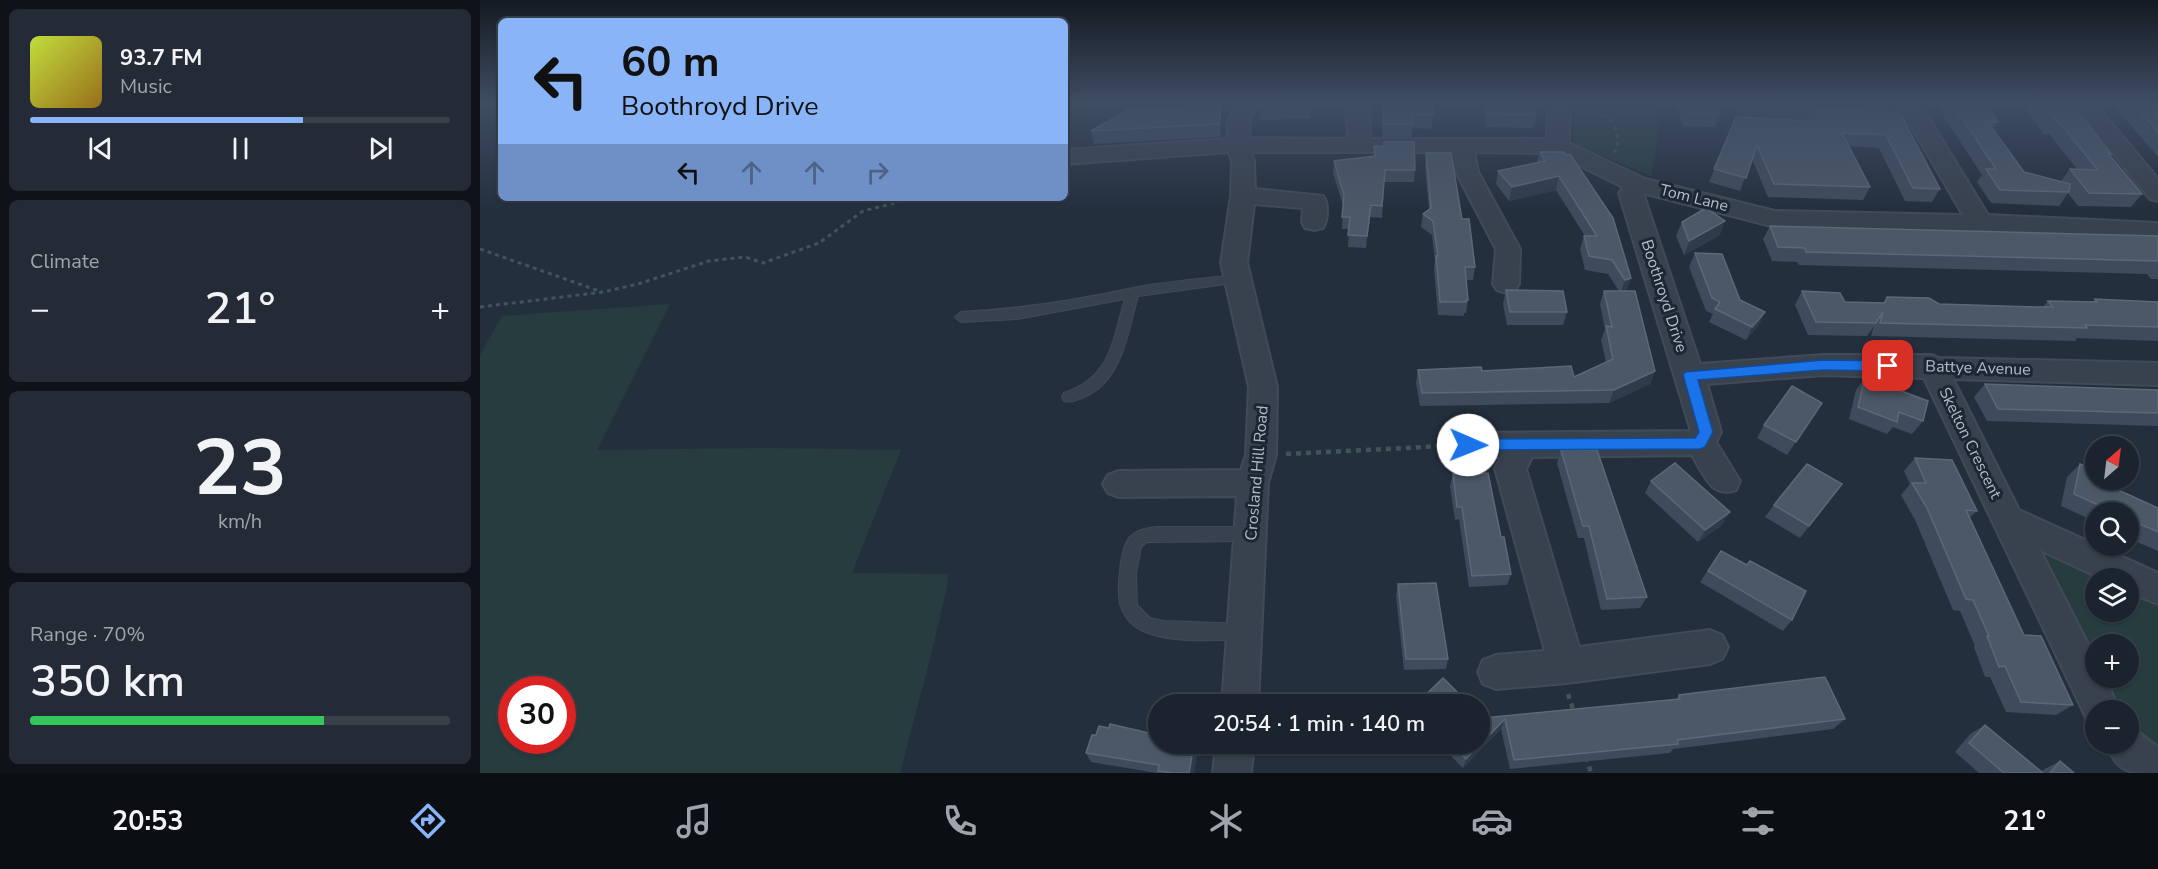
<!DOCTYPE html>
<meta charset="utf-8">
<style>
:root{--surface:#1b232e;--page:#242b36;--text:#f1f3f6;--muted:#a0a4aa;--line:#39404a;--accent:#8ab4f8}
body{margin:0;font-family:"Nunito Sans",sans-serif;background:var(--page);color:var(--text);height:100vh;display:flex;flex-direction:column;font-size:22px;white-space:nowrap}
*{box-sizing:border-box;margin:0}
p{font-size:20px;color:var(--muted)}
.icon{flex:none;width:33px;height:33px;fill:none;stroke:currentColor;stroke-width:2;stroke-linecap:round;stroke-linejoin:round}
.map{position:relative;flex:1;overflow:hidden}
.details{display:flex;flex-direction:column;gap:9px;padding:9px;background:#0f1319;width:480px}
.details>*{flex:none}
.guide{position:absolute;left:18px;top:18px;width:570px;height:183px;border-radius:9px;box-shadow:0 2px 4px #0004,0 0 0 2px var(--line);background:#8ab4f8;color:#111;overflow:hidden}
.needle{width:39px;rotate:28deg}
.buttons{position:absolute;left:1605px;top:436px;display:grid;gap:12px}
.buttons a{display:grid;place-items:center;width:54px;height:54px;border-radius:50%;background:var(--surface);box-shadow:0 2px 4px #0004,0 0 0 2px var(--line);font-size:30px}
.speed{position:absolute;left:18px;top:676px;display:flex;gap:12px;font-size:30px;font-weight:700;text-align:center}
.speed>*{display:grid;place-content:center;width:78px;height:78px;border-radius:50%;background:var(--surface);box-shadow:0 2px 4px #0004,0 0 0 2px var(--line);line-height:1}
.speed .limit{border:9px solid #d22;background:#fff;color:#111}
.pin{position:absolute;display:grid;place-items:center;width:51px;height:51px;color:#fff;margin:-26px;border-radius:12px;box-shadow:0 3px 9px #0006}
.me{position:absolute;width:66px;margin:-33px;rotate:91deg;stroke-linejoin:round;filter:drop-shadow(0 0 4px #0008)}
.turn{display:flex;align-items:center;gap:21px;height:126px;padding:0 24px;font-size:27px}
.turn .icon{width:78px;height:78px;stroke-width:2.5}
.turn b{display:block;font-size:42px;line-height:51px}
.lanes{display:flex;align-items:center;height:57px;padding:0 24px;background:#0003;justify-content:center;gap:30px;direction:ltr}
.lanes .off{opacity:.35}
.big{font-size:45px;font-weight:600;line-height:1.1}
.details .widget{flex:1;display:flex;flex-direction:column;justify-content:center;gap:9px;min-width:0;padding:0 21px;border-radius:9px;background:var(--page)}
.details .dial{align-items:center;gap:0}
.dial b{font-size:78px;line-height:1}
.song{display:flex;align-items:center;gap:18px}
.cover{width:72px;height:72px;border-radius:9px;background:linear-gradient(135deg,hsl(70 70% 55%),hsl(40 70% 35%))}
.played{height:6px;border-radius:3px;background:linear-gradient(90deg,var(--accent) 65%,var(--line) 65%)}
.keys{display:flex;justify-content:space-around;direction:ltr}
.heat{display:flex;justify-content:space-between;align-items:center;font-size:33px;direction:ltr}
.charge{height:9px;border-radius:4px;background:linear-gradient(90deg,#34c759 70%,var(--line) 0)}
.trip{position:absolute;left:668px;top:694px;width:342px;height:60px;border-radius:30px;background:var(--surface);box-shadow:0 2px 4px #0004,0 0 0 2px var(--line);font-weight:600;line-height:60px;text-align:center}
.dock{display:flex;height:96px;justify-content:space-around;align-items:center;background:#0b0e12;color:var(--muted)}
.dock .icon{width:42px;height:42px}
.dock .active{color:var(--accent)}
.dock b{font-size:27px;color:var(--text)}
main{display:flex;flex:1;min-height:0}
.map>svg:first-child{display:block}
.green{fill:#263c3f;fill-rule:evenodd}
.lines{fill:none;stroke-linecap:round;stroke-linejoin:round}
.service-casing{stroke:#414a57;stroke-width:2}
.minor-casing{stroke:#414a57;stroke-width:4}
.path-far1{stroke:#3f5557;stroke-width:3;stroke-dasharray:4 4;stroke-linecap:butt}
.path{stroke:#3f5557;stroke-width:4.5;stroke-dasharray:5 5;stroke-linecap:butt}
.service{fill:#38414e;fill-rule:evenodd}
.minor{fill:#38414e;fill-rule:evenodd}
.wall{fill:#3f4b5c}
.shaded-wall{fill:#2f3b4b}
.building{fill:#4b5868;stroke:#5c6777;stroke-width:1.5}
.route{fill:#1a73e8;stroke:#114b97;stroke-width:1.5}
.labels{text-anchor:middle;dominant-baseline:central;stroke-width:6;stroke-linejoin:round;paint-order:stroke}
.street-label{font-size:16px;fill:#b4bcc9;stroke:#1d2633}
</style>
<main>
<section class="details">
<div class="widget">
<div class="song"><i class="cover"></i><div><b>93.7 FM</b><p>Music</p></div></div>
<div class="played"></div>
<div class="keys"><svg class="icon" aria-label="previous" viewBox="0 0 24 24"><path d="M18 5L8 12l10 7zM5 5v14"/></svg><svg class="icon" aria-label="pause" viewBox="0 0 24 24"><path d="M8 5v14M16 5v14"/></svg><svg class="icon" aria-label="next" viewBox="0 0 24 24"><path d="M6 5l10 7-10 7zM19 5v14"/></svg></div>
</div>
<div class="widget"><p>Climate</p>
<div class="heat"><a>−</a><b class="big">21°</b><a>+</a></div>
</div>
<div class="widget dial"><b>23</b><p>km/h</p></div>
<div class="widget"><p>Range · 70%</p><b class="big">350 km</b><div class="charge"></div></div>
</section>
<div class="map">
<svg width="1678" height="773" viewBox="0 0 1678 773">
<rect width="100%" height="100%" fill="#242f3e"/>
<!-- green -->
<g class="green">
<polygon points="1095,102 1178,102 1178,136 1171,176 1094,144"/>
<path d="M190,304L117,450L286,448L421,450L372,573L468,574L467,587L451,655L420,773H0V355L22,316ZM32,690H82V741H32Z"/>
<polygon points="1552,543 1639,579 1616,579 1616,612 1648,612 1649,583 1678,597 1678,759 1649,737 1648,711 1633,711 1616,678 1648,678 1648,645 1616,645 1616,678"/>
</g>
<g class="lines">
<defs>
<g id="service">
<path d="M757,275L761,276L763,279L761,282L658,296C647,333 643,382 602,398C596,400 591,403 584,401L582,397L584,393C632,377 632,341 645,299L537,319L481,322L475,317L481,312C542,309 593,301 653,288C686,281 723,279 757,275Z"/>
<path d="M676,527H771L776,529L779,534L776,539L771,541L667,542L661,547L656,573L657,605L670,618L684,621L764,624L770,627L772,632L770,637L764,640C731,639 690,645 659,629C650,624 643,614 640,604C637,589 640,548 650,537C656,530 668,528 676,527Z"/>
</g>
<g id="minor">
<path d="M756,102H778L770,122L769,138L868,139L866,102H888L891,139H1067L1068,102H1090L1089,143L1165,179L1295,211L1483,215L1430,124L1269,117L1261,116L1258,111L1261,106L1269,105L1423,111L1417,102H1439L1508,215L1678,223V239L1500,231L1295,227L1163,193L1220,364L1343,355H1452L1459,358L1678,363V385L1473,379L1539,510L1678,573V604L1648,592V579H1622L1560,550L1616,660V678H1625L1640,711H1616V727L1609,724L1444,378L1343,375L1227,384L1241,432L1236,442L1260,481L1256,490C1231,499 1223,473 1212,455L1052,457L1046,469L1099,647L1230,630L1242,635L1248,647L1242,659L1230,664L1087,683L1016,689L1003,684L998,672L1003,660L1016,655L1065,651L1015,468L1021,457H988L977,454L973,445L977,436L988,433L1211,431L1139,193L1143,187L1074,153L994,152L998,172L1040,249L1039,284L1035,290L1026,293L1017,290L1013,284L1016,249L976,172L971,152H771L774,161L775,189L843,196C849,204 848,219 843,228L834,230L825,228L822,222L823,208L774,204L767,263L797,387L796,455L788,483L778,705H742L757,496L639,497L628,493L623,484L628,475L639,471L761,470L766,455L769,387L741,263L751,196L752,161L749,152L585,164V150L747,139L748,122Z"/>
<polygon points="1592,102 1614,102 1678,179 1678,201 1670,199"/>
<path d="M1648,727C1660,731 1667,740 1678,747V773C1648,773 1638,773 1626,744H1648Z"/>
<polygon points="736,744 774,744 771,773 733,773"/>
</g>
</defs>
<!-- service casing -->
<use href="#service" class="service-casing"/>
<!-- minor casing -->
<use href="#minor" class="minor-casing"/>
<!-- path-far1 -->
<g class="path-far1">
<path d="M1101,107C1126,111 1141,123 1137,149L1134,152"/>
<polyline points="0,249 122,292"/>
<polyline points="0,307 123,292 158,284 229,261 265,257 283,263 339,243 383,211 435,198"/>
</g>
<!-- path -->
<g class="path">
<polyline points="806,454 963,446"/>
<polyline points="1088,694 1094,712"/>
<polyline points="1106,757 1111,773"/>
</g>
<!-- service -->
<use href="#service" class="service"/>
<!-- minor -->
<use href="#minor" class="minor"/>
</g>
<!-- wall -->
<g class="wall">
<polygon points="780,102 831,105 831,119 802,118 801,120 780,120"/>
<polygon points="903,102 952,102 953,115 951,129 932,128 932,137 902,137"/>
<polygon points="1003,102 1053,102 1056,115 1053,128 1006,127"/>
<polygon points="1196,102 1236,102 1240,114 1235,127 1203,126"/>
<polygon points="1320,102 1407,102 1404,108 1321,105"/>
<polygon points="1455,102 1506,102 1518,122 1513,129 1544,172 1581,181 1590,169 1597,169 1569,134 1564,134 1541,102 1590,102 1631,154 1629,155 1662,194 1651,207 1598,206 1588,193 1579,206 1511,203 1497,182 1502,175 1465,118"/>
<polygon points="1631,102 1675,102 1678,105 1678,157"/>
<polygon points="740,104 741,137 614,144 611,131 665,109"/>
<polygon points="1335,109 1420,113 1460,189 1452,202 1425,201 1399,148 1369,146 1390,187 1383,200 1288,197 1272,159 1260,191 1229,182 1256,117 1329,122"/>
<polygon points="904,142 935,170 934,182 904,182 902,218 890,217 886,248 868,247 869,229 862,229 863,205 853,173 854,161 894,157 894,146 904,147"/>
<polygon points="1060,152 1084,152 1151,278 1146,291 1175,371 1170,384 1129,403 940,406 936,383 938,370 1002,371 1094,377 1126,362 1121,340 1125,329 1120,304 1124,291 1139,291 1128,274 1105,270 1100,249 1104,236 1105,236 1076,190 1029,201 1016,184 1018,171 1057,162"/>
<polygon points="946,153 982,219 995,267 993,280 986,280 988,300 986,313 984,313 984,316 958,315 954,269 955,260 952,235 941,227 943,214 949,210 945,166"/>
<polygon points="1202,222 1240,235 1204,255 1196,236"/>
<polygon points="1290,226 1678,236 1678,279 1671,279 1667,274 1319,265 1317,262 1292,261 1283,239"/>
<polygon points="1215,253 1260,300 1285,312 1278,326 1266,340 1229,322 1233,314 1226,311 1209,267"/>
<polygon points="1026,290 1087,312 1083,325 1027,325 1023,304"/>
<polygon points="1322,291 1365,302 1403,303 1407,297 1459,304 1563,307 1568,301 1613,302 1615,299 1678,302 1678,341 1597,338 1595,341 1391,336 1394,326 1387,336 1328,335 1315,305"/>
<polygon points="1385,377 1443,421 1432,434 1413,427 1407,434 1369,419 1376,390"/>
<polygon points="1505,384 1678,390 1678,426 1507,421 1494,397"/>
<polygon points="1342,403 1307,455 1277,438 1284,425"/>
<polygon points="1081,450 1167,597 1160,608 1121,610 1104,538 1098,538 1077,463"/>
<polygon points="1435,458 1497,511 1489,518 1544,635 1593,705 1576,715 1526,712 1510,677 1505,677 1494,647 1495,646 1480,611 1473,610 1435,520 1421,495 1430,484 1424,471"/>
<polygon points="1600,464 1623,483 1678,508 1678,551 1648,538 1648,513 1616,513 1616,522 1581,506 1587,477"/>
<polygon points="973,474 1021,537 1031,574 1027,585 989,587 979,519 975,520 970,486"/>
<polygon points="1171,481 1242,525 1218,542 1165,493"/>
<polygon points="1362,484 1320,538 1285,517 1294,505"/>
<polygon points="1241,551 1267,565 1270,561 1312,620 1303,631 1220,582"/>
<polygon points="918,584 968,659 966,669 924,670 916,595"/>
<polygon points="1199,695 1365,719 1353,729 1193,749 1190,753 1030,769 1021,729 983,768 959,744 999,744 1003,718 1196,699"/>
<polygon points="1505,725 1562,772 1563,770 1580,761 1594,773 1499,773 1475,752 1490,734"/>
<polygon points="606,753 717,753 714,773 677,773 611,762"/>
</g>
<!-- shaded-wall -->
<g class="shaded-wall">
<polygon points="740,104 741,118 741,137 740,124"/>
<polygon points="1079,176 1076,190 1029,201 1032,187"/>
<polygon points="891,205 890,217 886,248 887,236"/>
<polygon points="1245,221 1240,235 1204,255 1209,241"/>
<polygon points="1151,278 1146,291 1140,294 1145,280"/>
<polygon points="1285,312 1278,326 1266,340 1272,327"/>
<polygon points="1175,371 1170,384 1129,403 1134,390"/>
<polygon points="1250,512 1242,525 1218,542 1225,530"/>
<polygon points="1025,719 1021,729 983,768 986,759"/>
<polygon points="714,744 717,753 714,773 709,773"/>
</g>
<!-- building -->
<g class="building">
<polygon points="780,102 825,102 831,105 801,105 801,107 779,106"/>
<polygon points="903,102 952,102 953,115 932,115 933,124 903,124"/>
<polygon points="1007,102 1053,102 1056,115 1008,114"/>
<polygon points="1205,102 1236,102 1240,114 1208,113"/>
<polygon points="1471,102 1506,102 1518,122 1507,121 1544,172 1590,184 1589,192 1520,190 1506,169 1516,169"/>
<polygon points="1560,102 1590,102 1631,154 1628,153 1662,194 1609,193 1590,169 1618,170 1578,121 1574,120"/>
<polygon points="1652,102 1675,102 1678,105 1678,132"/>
<polygon points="740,104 740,124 611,131 653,107 665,109"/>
<polygon points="1335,109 1420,113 1460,189 1433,188 1406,135 1362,133 1390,187 1294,184 1277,145 1266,178 1234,169 1256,117 1341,122"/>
<polygon points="904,142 934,142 935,170 905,170 902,206 891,205 887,236 868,235 870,217 862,217 864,195 854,161 895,156 894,146 904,147"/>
<polygon points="1060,152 1084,152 1086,155 1090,154 1133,218 1151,278 1145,280 1132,260 1109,256 1104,236 1117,236 1079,176 1032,187 1018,171 1065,161"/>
<polygon points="946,153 971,153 982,219 989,219 995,267 985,267 988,300 986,300 986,302 960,302 956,256 958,256 953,221 943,214 951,208"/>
<polygon points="1226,208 1245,221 1209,241 1202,222"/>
<polygon points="1290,226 1678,236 1678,261 1326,252 1325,248 1298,247"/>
<polygon points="1215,253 1242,254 1260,300 1285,312 1272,327 1235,309 1240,302 1232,298"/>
<polygon points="1026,290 1083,291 1087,312 1030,312"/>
<polygon points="1124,291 1155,291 1175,371 1134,390 942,393 938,370 1001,367 1002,371 1091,366 1094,377 1133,359 1126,326 1132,327"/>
<polygon points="1322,291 1360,293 1365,302 1405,303 1407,297 1449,298 1459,304 1554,307 1573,307 1568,301 1617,302 1615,299 1678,302 1678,327 1605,325 1607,328 1400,323 1403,312 1396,323 1336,322"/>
<polygon points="1385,377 1448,401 1443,421 1419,412 1417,422 1378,407"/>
<polygon points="1505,384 1678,390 1678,413 1518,409"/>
<polygon points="1312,386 1342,403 1316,442 1284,425"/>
<polygon points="1081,450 1117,450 1167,597 1127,599 1109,526 1103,526"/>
<polygon points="1435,458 1472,460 1497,511 1486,510 1544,635 1561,636 1593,705 1541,702 1525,666 1519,667 1507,636 1509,636 1493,600 1486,599 1447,508 1432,483 1446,483"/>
<polygon points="1195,463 1250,512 1225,530 1171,481"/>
<polygon points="1327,464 1362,484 1329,526 1294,505"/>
<polygon points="1600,464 1616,471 1616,480 1624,480 1623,483 1678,508 1678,532 1648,519 1648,513 1636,513 1594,494"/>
<polygon points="1008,473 1021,537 1024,537 1031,574 992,576 982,507 977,507 973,474"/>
<polygon points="1241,551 1267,565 1270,561 1326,591 1312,620 1228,571"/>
<polygon points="956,583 968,659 926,659 918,584"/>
<polygon points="1345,677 1365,719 1197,740 1198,744 1034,760 1025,719 986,759 971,744 999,744 999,714 1003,718 1200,699 1199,695"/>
<polygon points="963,678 990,705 935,705"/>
<polygon points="630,724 678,735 678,744 714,744 709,773 694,773 678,771 679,765 606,753 612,735 616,735 619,726 629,728"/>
<polygon points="1505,725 1563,773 1524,773 1489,743"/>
<polygon points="1580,761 1594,773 1570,773"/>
</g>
<!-- sky -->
<linearGradient id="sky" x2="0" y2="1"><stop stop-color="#141a22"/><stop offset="0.49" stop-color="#3f4d63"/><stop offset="1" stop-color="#3f4d63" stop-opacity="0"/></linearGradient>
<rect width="1678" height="210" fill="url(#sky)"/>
<!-- route -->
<polygon class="route" points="1343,360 1408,361 1415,366 1408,371 1343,370 1218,380 1233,432 1225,447 1220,449 988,450 983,449 981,445 983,441 988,439 1215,438 1219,432 1203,375 1205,372"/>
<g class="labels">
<!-- street labels -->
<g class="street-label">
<text transform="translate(1214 198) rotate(14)">Tom Lane</text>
<text transform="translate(1184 296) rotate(72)">Boothroyd Drive</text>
<text transform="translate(1498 368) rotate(2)">Battye Avenue</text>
<text transform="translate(1490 443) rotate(64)">Skelton Crescent</text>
<text transform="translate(777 473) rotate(-85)">Crosland Hill Road</text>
</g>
</g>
</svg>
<div class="buttons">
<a><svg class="needle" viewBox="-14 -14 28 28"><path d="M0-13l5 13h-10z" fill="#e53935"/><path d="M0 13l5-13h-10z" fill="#a0a4aa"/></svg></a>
<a><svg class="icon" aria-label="search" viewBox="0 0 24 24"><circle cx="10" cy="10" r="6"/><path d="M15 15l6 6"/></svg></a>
<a><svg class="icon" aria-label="layers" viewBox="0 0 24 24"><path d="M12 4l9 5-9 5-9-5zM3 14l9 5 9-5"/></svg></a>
<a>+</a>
<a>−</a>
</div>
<div class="speed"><div class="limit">30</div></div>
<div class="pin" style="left:1408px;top:366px;background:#d93025"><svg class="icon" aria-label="arrive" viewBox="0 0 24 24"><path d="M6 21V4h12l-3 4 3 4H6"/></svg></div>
<svg class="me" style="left:988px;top:445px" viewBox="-20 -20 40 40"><circle r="19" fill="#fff"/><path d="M0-13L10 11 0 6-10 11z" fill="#1a73e8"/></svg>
<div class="trip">20:54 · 1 min · 140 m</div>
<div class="guide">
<div class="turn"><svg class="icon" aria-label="left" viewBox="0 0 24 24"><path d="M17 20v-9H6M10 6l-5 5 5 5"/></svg><div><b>60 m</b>Boothroyd Drive</div></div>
<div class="lanes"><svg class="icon" aria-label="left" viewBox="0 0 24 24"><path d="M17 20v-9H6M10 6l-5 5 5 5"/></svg><svg class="icon off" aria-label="ahead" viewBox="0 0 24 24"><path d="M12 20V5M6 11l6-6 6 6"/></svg><svg class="icon off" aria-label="ahead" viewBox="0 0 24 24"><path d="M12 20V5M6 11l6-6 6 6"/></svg><svg class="icon off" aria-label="right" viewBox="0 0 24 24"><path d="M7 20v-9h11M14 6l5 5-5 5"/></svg></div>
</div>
</div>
</main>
<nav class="dock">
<b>20:53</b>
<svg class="icon active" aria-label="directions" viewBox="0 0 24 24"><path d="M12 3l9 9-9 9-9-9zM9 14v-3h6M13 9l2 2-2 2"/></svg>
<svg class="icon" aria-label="music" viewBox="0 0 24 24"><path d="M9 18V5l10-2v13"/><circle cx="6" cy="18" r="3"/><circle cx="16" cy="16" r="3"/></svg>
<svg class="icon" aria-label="phone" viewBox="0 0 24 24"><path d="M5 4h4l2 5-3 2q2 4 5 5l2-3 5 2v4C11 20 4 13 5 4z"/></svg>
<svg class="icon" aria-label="climate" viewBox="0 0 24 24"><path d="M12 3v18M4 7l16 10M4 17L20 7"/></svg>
<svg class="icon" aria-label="car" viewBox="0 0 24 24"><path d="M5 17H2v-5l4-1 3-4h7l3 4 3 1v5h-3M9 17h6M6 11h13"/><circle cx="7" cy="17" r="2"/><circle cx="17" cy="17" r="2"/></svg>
<svg class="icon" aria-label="filters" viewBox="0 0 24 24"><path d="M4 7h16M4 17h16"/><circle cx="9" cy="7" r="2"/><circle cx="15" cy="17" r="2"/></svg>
<b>21°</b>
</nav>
